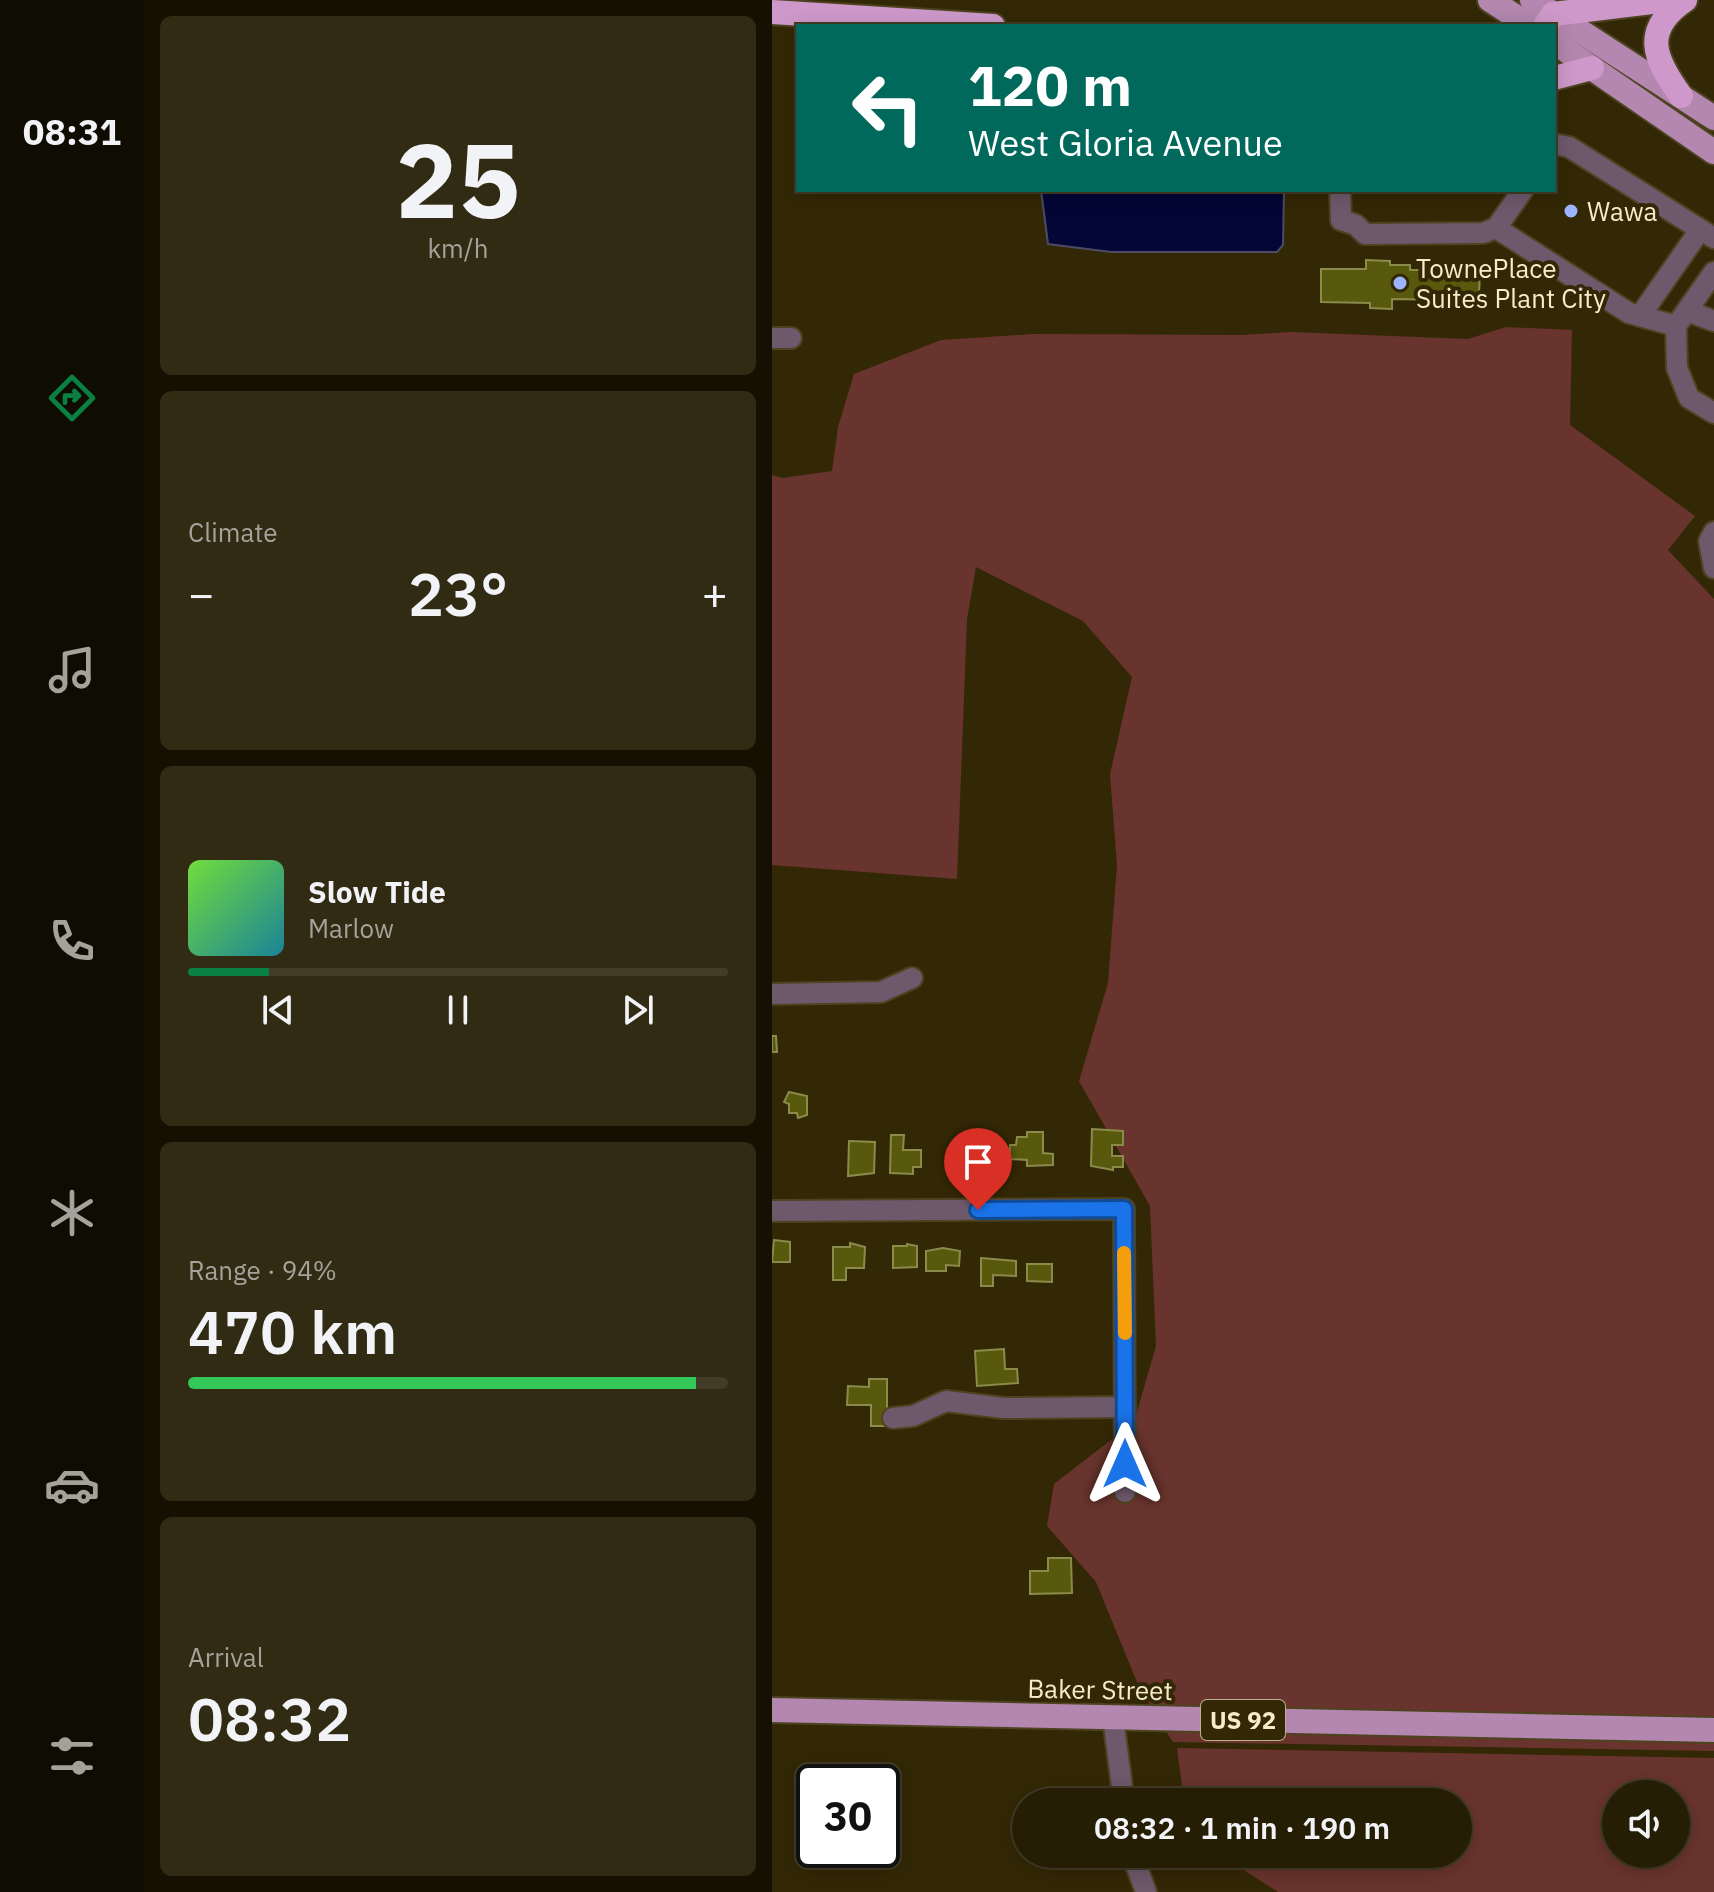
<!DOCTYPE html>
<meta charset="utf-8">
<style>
:root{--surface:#261e04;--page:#322b13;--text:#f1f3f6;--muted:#a4a29a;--line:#423c26;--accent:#0b8043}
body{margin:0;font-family:"IBM Plex Sans",sans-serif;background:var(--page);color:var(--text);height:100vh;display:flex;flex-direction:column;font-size:30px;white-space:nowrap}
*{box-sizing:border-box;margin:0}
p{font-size:26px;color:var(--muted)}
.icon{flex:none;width:44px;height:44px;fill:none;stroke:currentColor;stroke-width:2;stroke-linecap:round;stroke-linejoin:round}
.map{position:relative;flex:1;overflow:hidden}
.sheet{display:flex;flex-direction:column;gap:16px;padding:16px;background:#151002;width:628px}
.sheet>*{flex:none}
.top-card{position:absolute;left:24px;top:24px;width:760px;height:168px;border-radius:0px;box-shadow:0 4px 20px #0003,0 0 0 2px var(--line);background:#00695c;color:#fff;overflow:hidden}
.fabs{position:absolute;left:830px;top:1780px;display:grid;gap:16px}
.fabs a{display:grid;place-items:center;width:88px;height:88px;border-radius:50%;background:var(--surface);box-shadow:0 4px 20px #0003,0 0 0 2px var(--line);font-size:40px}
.speed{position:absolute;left:24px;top:1764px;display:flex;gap:16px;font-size:40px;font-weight:700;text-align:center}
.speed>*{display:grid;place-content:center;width:104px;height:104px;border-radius:50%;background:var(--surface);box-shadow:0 4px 20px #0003,0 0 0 2px var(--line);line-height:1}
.speed .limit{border:4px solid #111;border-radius:12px;background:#fff;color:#111}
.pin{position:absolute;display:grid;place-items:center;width:68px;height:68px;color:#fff;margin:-82px -34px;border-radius:50% 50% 50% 0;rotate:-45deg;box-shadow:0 0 8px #0007}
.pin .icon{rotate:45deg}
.me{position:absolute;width:88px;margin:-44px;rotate:0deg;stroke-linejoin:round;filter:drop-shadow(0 0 6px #0008)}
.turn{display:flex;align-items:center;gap:28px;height:168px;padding:0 40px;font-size:36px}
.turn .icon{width:104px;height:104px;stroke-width:2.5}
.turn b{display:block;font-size:56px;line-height:68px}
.big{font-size:60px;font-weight:600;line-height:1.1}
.sheet .tile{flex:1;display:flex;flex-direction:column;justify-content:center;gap:12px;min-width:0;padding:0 28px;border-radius:12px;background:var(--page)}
.sheet .dial{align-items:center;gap:0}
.dial b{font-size:104px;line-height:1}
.song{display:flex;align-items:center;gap:24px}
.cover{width:96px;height:96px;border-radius:12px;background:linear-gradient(135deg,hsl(100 70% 55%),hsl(190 70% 35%))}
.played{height:8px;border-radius:4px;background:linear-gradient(90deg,var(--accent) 15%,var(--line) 15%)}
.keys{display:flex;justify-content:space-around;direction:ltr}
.heat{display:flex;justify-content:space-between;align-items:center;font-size:44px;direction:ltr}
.charge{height:12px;border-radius:6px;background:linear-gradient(90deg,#34c759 94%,var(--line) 0)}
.trip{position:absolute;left:240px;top:1788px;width:460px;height:80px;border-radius:40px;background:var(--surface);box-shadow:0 4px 20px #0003,0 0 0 2px var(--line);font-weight:600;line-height:80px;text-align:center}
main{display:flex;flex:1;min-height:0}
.menu{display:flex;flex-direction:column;width:144px;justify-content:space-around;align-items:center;background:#0f0c02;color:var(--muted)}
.menu .icon{width:56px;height:56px}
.menu .current{color:var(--accent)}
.menu b{font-size:36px;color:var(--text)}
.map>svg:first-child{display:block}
.green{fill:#69342d;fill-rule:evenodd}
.water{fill:#040636;stroke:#4d4b63;stroke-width:2}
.building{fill:#59590e;stroke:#8a8b4a;stroke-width:2}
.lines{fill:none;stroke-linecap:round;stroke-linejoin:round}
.minor-casing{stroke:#4e4321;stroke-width:24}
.major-casing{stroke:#4e4321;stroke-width:28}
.highway-casing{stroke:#4e4321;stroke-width:28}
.minor{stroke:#6e596c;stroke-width:20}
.major{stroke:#b387af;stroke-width:24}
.highway{stroke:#ce99ca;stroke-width:24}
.route-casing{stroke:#114b97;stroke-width:20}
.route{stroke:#1a73e8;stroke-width:14}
.slow{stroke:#f59e0b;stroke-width:14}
.poi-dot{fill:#9bb4fd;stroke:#332805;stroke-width:3}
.labels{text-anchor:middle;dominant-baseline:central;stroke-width:8;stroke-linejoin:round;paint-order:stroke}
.shield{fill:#332805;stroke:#bcb090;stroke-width:2}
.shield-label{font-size:24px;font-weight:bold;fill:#f7ebcb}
.poi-label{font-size:26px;fill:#f7ebcb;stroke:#332805;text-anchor:start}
.street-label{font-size:26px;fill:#f7ebcb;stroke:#332805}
</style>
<main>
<nav class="menu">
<b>08:31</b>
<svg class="icon current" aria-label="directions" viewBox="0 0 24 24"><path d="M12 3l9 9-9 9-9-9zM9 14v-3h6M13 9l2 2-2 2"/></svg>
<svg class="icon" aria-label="music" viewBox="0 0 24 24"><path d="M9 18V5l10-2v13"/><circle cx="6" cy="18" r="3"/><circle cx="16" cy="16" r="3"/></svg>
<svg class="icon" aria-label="phone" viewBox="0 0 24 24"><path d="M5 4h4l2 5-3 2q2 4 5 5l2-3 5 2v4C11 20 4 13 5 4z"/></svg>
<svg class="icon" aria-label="climate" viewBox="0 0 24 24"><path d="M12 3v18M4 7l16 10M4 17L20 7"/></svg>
<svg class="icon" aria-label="car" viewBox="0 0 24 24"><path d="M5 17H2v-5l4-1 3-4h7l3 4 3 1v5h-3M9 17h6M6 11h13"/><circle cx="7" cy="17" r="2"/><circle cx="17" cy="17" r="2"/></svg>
<svg class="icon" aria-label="filters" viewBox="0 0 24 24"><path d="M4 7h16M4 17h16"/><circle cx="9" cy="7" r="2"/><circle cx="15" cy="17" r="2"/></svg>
</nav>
<section class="sheet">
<div class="tile dial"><b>25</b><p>km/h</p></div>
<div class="tile"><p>Climate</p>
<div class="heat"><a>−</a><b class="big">23°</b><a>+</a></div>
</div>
<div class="tile">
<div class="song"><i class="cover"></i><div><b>Slow Tide</b><p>Marlow</p></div></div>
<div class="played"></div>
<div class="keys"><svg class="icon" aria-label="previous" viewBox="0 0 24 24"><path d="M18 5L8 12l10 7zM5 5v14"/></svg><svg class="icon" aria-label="pause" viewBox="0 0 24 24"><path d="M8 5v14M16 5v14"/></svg><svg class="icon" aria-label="next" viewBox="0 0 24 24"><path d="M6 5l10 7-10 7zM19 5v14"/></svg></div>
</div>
<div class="tile"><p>Range · 94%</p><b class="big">470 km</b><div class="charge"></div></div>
<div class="tile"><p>Arrival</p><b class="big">08:32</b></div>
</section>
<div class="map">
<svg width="942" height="1892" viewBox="0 0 942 1892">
<rect width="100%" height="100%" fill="#332805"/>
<!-- green -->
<g class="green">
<polygon points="734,327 800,330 798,425 923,516 896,550 942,599 942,1721 381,1710 367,1687 324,1582 275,1526 282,1484 362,1422 384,1346 378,1206 307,1081 336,983 345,865 338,774 360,677 311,621 204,567 195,619 185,879 0,865 0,475 10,478 60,471 66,427 82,374 169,340 262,334 470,335 519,332 696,339"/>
<polygon points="391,1727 942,1738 942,1751 401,1742"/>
<path d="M405,1748L942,1758V1892H506L447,1854H686V1802H412ZM904,1794V1854H844V1794Z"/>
</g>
<!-- water -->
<polygon class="water" points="269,190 512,190 511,245 505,252 339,252 276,244"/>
<!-- building -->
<g class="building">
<polygon points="594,260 618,261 618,265 638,265 638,270 664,270 678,268 678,264 698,264 698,271 708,271 707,295 697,295 697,305 678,305 678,300 620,299 620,309 598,308 598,303 549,302 549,269 594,269"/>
<polygon points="0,1036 4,1036 5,1052 0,1052"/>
<polygon points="17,1092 35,1096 35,1115 26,1118 25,1113 17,1113 17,1104 12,1102"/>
<polygon points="320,1129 351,1131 351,1145 340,1145 340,1156 351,1156 351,1167 341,1167 341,1170 319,1166"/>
<polygon points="255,1132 271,1132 271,1153 281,1154 281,1165 255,1166 255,1160 238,1159 238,1145 244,1145 245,1137 255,1137"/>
<polygon points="119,1135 132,1135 131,1150 149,1150 149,1167 141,1167 141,1174 118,1173"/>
<polygon points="77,1141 103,1142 102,1173 76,1176"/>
<polygon points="177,1154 196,1154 196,1171 188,1171 188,1177 177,1175"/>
<polygon points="2,1240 18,1242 18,1262 0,1262"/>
<polygon points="78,1243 93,1247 92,1268 74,1268 74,1280 61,1280 61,1247 78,1247"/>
<polygon points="135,1244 145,1246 145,1267 121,1268 121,1246 135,1246"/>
<polygon points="171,1248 188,1251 187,1266 174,1265 174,1271 154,1271 154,1251"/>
<polygon points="209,1258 244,1261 244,1276 221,1275 221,1286 209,1286"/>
<polygon points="255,1264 280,1264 280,1282 255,1281"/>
<polygon points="232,1349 233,1369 245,1369 246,1383 205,1386 203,1351"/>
<polygon points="97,1379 115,1379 115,1426 99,1426 99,1405 75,1405 76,1386 97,1387"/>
<polygon points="276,1558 299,1558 300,1593 258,1594 258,1571 276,1571"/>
</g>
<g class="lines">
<defs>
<g id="minor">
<polyline points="782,144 797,147 942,238"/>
<polyline points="568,190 569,220 584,225 593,234 711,233 724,228 751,190"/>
<polyline points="724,228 857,313 904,326"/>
<polyline points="942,272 904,326 905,368 917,398 942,413"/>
<polyline points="915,311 942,321"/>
<polyline points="868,316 928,230"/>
<polyline points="0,338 19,338"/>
<polyline points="942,532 937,541 942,568"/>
<polyline points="0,994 109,992 140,978"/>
<polyline points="0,1211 352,1209 353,1492"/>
<polyline points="121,1418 141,1416 174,1401 232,1408 353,1407"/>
<polyline points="341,1718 352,1802"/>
<polyline points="360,1854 374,1892"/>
</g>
<g id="major">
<polyline points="718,0 758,26"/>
<polyline points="760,0 942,118"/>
<polyline points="782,42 942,152"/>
<polyline points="0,1710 942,1730"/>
</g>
<g id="highway">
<polyline points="0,12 221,26"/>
<polyline points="773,26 781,14 896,0"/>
<polyline points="782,78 820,68"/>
<path d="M909,96C882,59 869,30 913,0"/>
</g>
</defs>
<!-- minor casing -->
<use href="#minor" class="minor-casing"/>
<!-- major casing -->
<use href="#major" class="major-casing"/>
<!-- highway casing -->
<use href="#highway" class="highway-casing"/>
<!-- minor -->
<use href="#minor" class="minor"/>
<!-- major -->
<use href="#major" class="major"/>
<!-- highway -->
<use href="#highway" class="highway"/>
</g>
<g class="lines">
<defs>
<polyline id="route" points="206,1210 352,1209 353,1464"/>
</defs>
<!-- route casing -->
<use href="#route" class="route-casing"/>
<!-- route -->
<use href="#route" class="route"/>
<!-- slow -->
<polyline class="slow" points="352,1253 353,1333"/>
</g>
<!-- markers -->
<g class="poi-dot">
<circle cx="799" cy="211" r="8"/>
<circle cx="628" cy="283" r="8"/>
</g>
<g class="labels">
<!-- shield labels -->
<rect class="shield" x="429" y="1700" width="84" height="40" rx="6"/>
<g class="shield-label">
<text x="471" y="1720">US 92</text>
</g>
<!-- poi labels -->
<g class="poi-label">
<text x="815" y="211">Wawa</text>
<text x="644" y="268">TownePlace<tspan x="644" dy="30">Suites Plant City</tspan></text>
</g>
<!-- street labels -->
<g class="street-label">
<text transform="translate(328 1689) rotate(1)">Baker Street</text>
</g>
</g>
</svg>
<div class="fabs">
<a><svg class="icon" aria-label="sound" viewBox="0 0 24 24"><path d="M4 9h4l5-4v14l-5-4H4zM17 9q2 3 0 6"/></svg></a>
</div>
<div class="speed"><div class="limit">30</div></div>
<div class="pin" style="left:206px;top:1210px;background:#d93025"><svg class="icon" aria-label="arrive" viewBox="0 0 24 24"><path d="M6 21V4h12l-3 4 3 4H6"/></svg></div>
<svg class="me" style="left:353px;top:1464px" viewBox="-20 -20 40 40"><path d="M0-17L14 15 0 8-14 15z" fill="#1a73e8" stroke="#fff" stroke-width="4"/></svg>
<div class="trip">08:32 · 1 min · 190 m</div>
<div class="top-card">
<div class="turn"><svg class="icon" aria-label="left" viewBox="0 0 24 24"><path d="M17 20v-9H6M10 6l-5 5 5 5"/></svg><div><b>120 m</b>West Gloria Avenue</div></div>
</div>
</div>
</main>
